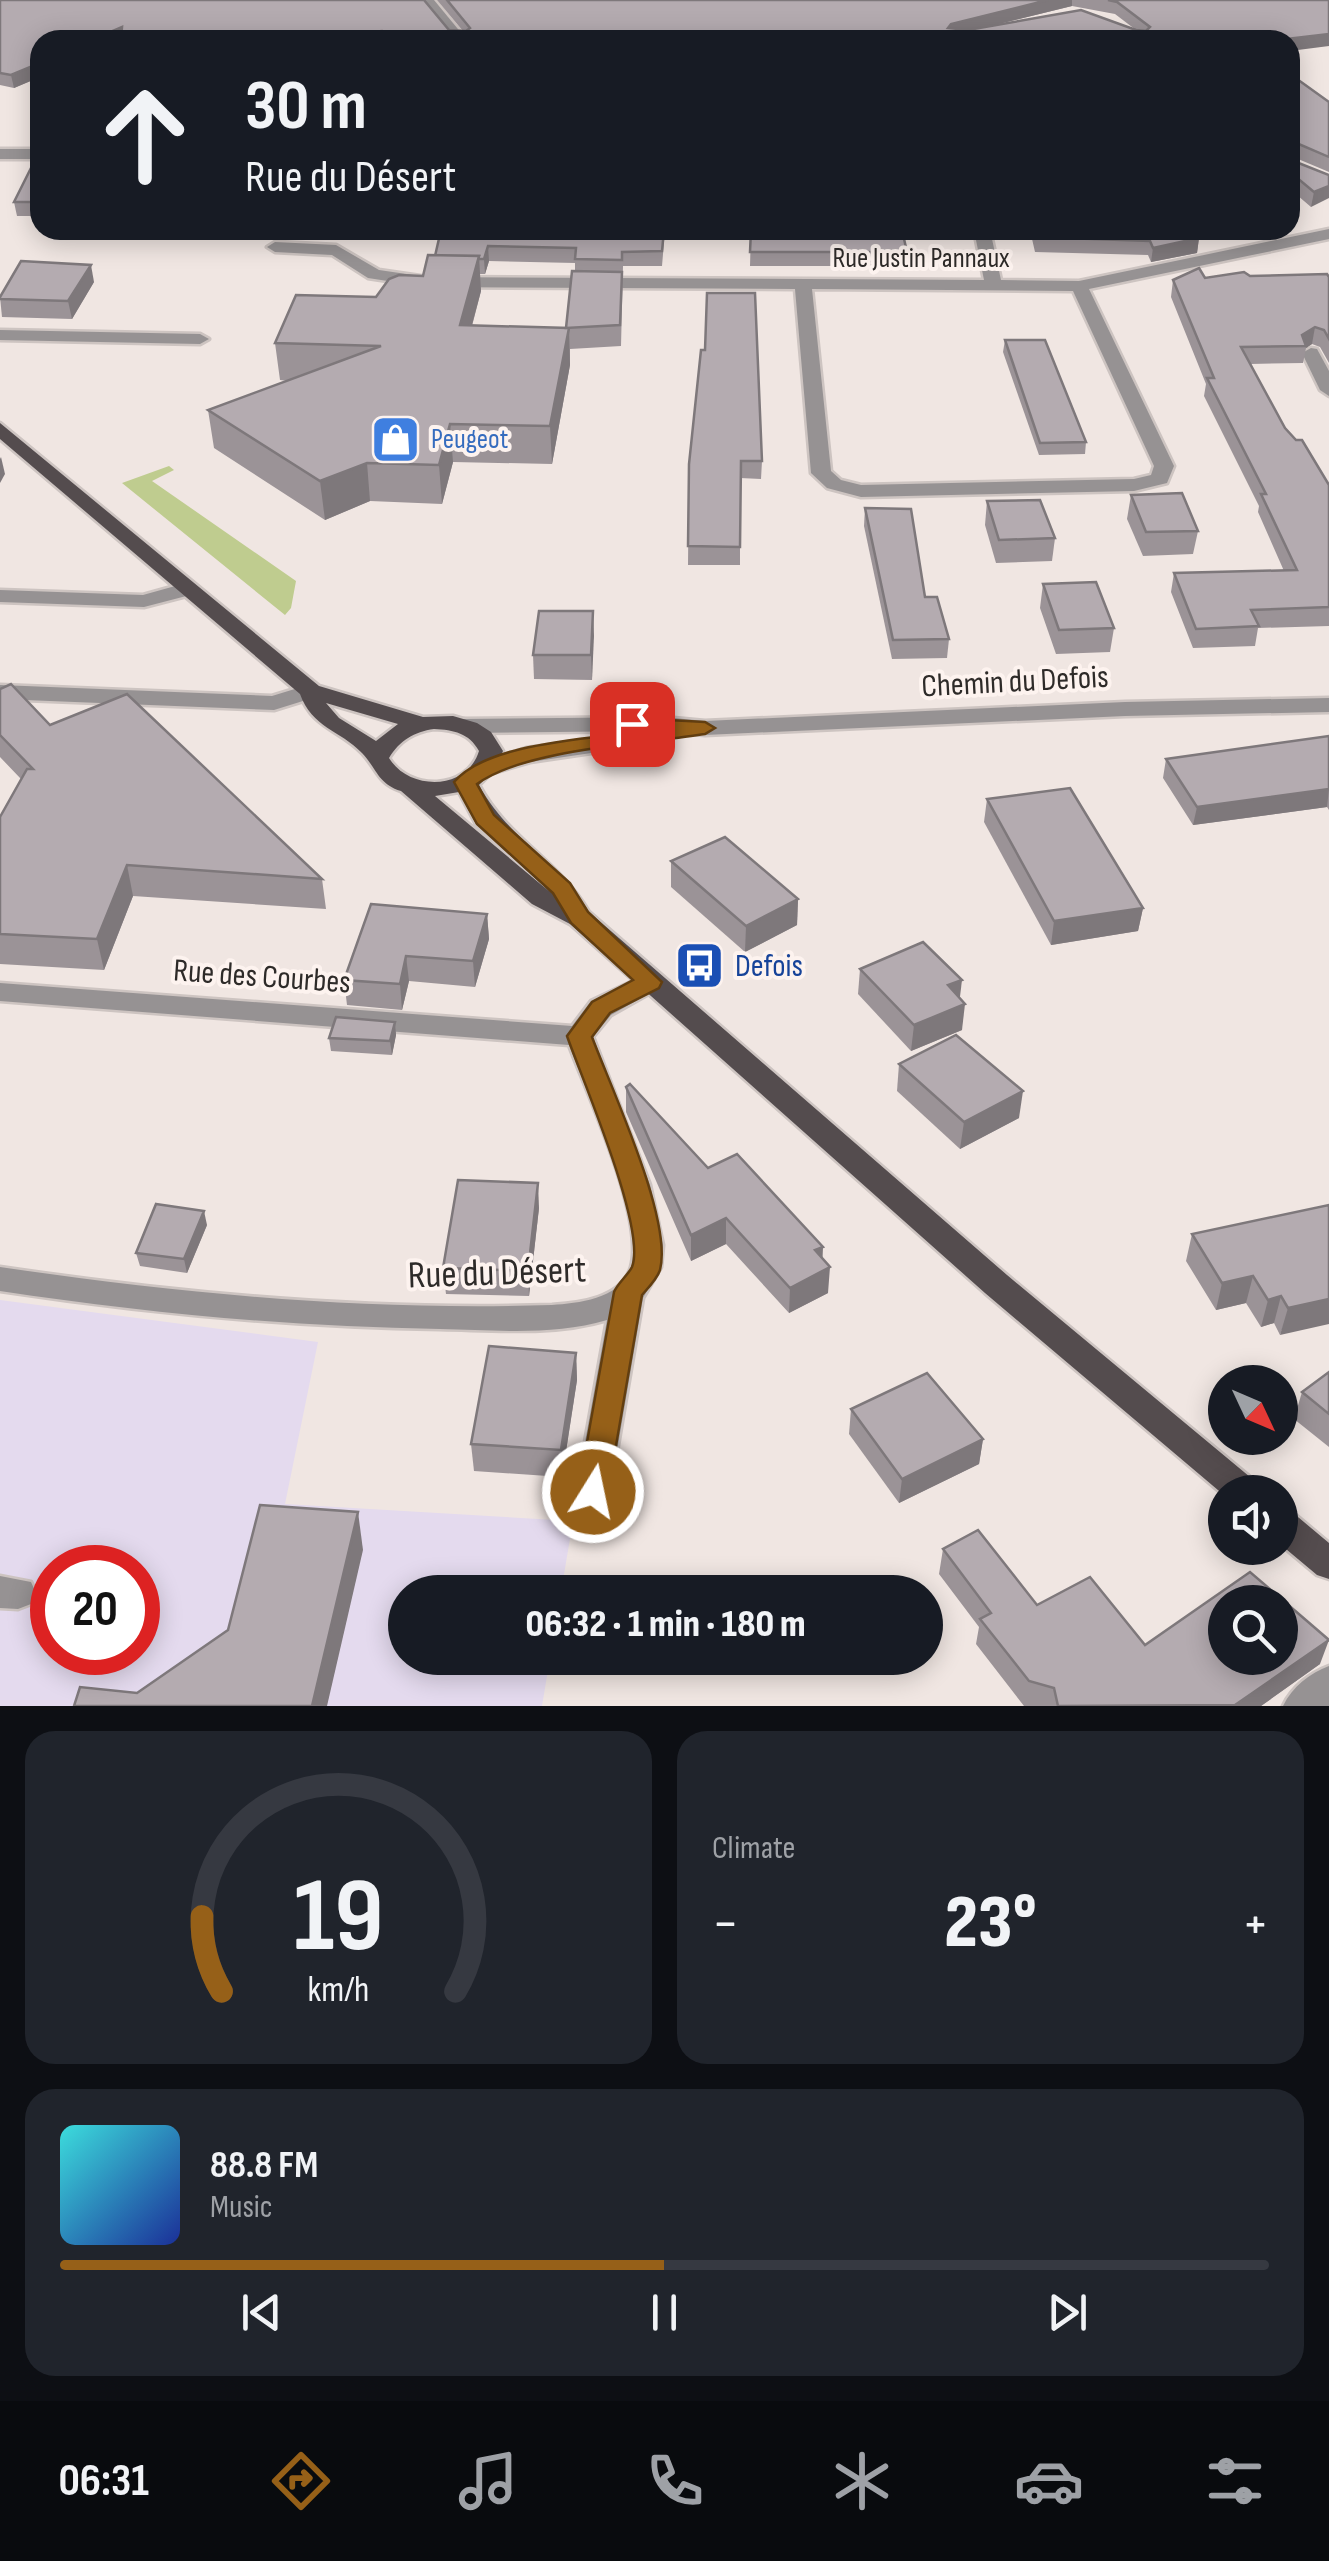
<!DOCTYPE html>
<meta charset="utf-8">
<style>
:root{--surface:#171b24;--page:#20242c;--text:#f1f3f6;--muted:#9ea1a6;--line:#363941;--accent:#966018}
body{margin:0;font-family:"Sofia Sans Condensed",sans-serif;background:var(--page);color:var(--text);height:100vh;display:flex;flex-direction:column;font-size:38px;white-space:nowrap}
*{box-sizing:border-box;margin:0}
p{font-size:32px;color:var(--muted)}
.icon{flex:none;width:55px;height:55px;fill:none;stroke:currentColor;stroke-width:2;stroke-linecap:round;stroke-linejoin:round}
.map{position:relative;height:1706px;overflow:hidden}
.drawer{display:flex;flex-direction:column;gap:25px;padding:25px;background:#0d0f14;flex:1}
.drawer>*{flex:none}
.top-card{position:absolute;left:30px;top:30px;width:1270px;height:210px;border-radius:30px;box-shadow:0 5px 25px #0003;background:#171b24;color:var(--text);overflow:hidden}
.needle{width:65px;rotate:134deg}
.fabs{position:absolute;left:1208px;top:1365px;display:grid;gap:20px}
.fabs a{display:grid;place-items:center;width:90px;height:90px;border-radius:50%;background:var(--surface);box-shadow:0 5px 25px #0003;font-size:50px}
.speed{position:absolute;left:30px;top:1545px;display:flex;gap:20px;font-size:50px;font-weight:700;text-align:center}
.speed>*{display:grid;place-content:center;width:130px;height:130px;border-radius:50%;background:var(--surface);box-shadow:0 5px 25px #0003;line-height:1}
.speed .limit{border:15px solid #d22;background:#fff;color:#111}
.pin{position:absolute;display:grid;place-items:center;width:85px;height:85px;color:#fff;margin:-42px;border-radius:20px;box-shadow:0 5px 15px #0006}
.me{position:absolute;width:110px;margin:-55px;rotate:10deg;stroke-linejoin:round;filter:drop-shadow(0 0 8px #0008)}
.turn{display:flex;align-items:center;gap:35px;height:210px;padding:0 50px;font-size:45px}
.turn .icon{width:130px;height:130px;stroke-width:2.5}
.turn b{display:block;font-size:70px;line-height:85px}
.big{font-size:75px;font-weight:800;line-height:1.1}
.drawer .tile{flex:1;display:flex;flex-direction:column;justify-content:center;gap:15px;min-width:0;padding:0 35px;border-radius:30px;background:var(--page)}
.drawer .dial{align-items:center;gap:0}
.dial svg{height:260px;overflow:visible;fill:none;stroke:var(--line);stroke-width:7;stroke-linecap:round;text-anchor:middle}
.dial text{fill:var(--text);stroke:none}
.song{display:flex;align-items:center;gap:30px}
.cover{width:120px;height:120px;border-radius:15px;background:linear-gradient(135deg,hsl(180 70% 55%),hsl(230 70% 35%))}
.played{height:10px;border-radius:5px;background:linear-gradient(90deg,var(--accent) 50%,var(--line) 50%)}
.keys{display:flex;justify-content:space-around;direction:ltr}
.heat{display:flex;justify-content:space-between;align-items:center;font-size:55px;direction:ltr}
.drawer .tiles{flex:1;display:grid;gap:25px;grid-template-columns:1fr 1fr}
.tile:last-child{grid-column:span 2}
.trip{position:absolute;left:388px;top:1575px;width:555px;height:100px;border-radius:50px;background:var(--surface);box-shadow:0 5px 25px #0003;font-weight:800;line-height:100px;text-align:center}
.dock{display:flex;height:160px;justify-content:space-around;align-items:center;background:#090b0e;color:var(--muted)}
.dock .icon{width:70px;height:70px}
.dock .selected{color:var(--accent)}
.dock b{font-size:45px;color:var(--text)}
.map>svg:first-child{display:block}
.industrial{fill:#e4daee;fill-rule:evenodd}
.green{fill:#bfcc8f}
.lines{fill:none;stroke-linecap:round;stroke-linejoin:round}
.minor-casing{stroke:#cdc4c1;stroke-width:5}
.major-casing{stroke:#cdc4c1;stroke-width:5}
.minor{fill:#969293;fill-rule:evenodd}
.major{fill:#544c4e;fill-rule:evenodd}
.wall{fill:#9b9397;fill-rule:evenodd}
.shaded-wall{fill:#7e787b}
.building{fill:#b4abb0;stroke:#7e787b;stroke-width:2.5;fill-rule:evenodd}
.route{fill:#966018;stroke:#623e10;stroke-width:2.5}
.labels{text-anchor:middle;dominant-baseline:central;stroke-width:8;stroke-linejoin:round;paint-order:stroke}
.far-street-label{font-size:28px;fill:#2e2b29;stroke:#fdf3ef}
.far-shop-label{font-size:28px;fill:#366cbe;stroke:#fdf3ef;text-anchor:start}
.street-label{font-size:32px;fill:#2e2b29;stroke:#fdf3ef}
.transit-label{font-size:32px;fill:#164399;stroke:#fdf3ef;text-anchor:start}
.near-street-label{font-size:38px;fill:#2e2b29;stroke:#fdf3ef}
</style>
<div class="map">
<svg width="1329" height="1706" viewBox="0 0 1329 1706">
<rect width="100%" height="100%" fill="#f0e6e2"/>
<!-- industrial -->
<path class="industrial" d="M0,1300L318,1342L285,1504L573,1521L561,1592H405V1658H550L542,1706H0ZM52,1568H138V1652H52Z"/>
<!-- green -->
<polygon class="green" points="169,466 174,470 152,481 296,581 291,608 285,615 122,483"/>
<g class="lines">
<defs>
<g id="minor">
<polygon points="421,0 434,0 467,40 453,40"/>
<rect x="0" y="149" width="40" height="10"/>
<path d="M1329,229V239L1089,289L1174,466L1167,483L1134,491L861,497L827,488L811,473L795,289L427,287L368,278L332,255L275,252L267,247L275,242L336,245L379,270L427,277L984,280L974,230H990L1001,280L1079,281ZM812,289L1073,291L1154,466L1151,475L1134,479L861,485L841,480L831,471Z"/>
<polygon points="0,330 200,334 209,339 200,344 0,340"/>
<polygon points="1311,348 1317,349 1329,371 1329,396 1320,390 1302,353"/>
<polygon points="186,583 194,584 197,589 194,594 144,607 0,602 0,590 143,595"/>
<polygon points="311,684 322,691 319,696 274,710 0,699 0,685 272,696"/>
<polygon points="1329,698 1329,712 1125,716 705,735 662,731 670,737 666,742 530,762 486,775 478,773 474,768 478,763 527,748 650,731 464,733 452,726 464,719 663,717 705,721 1125,702"/>
<path d="M650,973L659,976L663,982L659,988L611,1015L593,1037L650,1185L663,1245L661,1267L643,1298L610,1492L605,1502L593,1507L581,1502L576,1492L607,1320C553,1336 496,1330 440,1329C293,1327 146,1313 0,1291V1267C182,1294 368,1311 552,1305C579,1303 621,1299 631,1267C645,1219 587,1093 569,1045L0,1001V983L572,1026L591,1001Z"/>
<polygon points="0,1576 31,1582 36,1593 31,1604 18,1609 0,1608"/>
<path d="M1329,1666V1706H1283C1292,1687 1310,1673 1329,1666Z"/>
</g>
<g id="major">
<path d="M0,423L319,686L423,717L453,716L477,723L491,732L503,751L495,769L479,785C508,839 557,859 589,912L1007,1275L1256,1482L1261,1492H1225V1496L985,1293L570,924L532,904L401,791C378,784 377,769 362,753C340,730 312,728 300,694L0,439ZM326,703L398,724L376,741L339,718ZM434,729C454,730 469,733 479,751C467,791 409,791 389,758C400,740 414,732 434,729ZM459,792L476,824L550,892L435,796Z"/>
<polygon points="1280,1508 1292,1512 1329,1543 1329,1579 1317,1575 1280,1544"/>
</g>
</defs>
<!-- minor casing -->
<use href="#minor" class="minor-casing"/>
<!-- major casing -->
<use href="#major" class="major-casing"/>
<!-- minor -->
<use href="#minor" class="minor"/>
<!-- major -->
<use href="#major" class="major"/>
</g>
<!-- wall -->
<g class="wall">
<path d="M0,0L463,31L437,0H1329L1290,40H40V77L14,88L0,85ZM1072,6L1115,14L1136,30L995,25Z"/>
<polygon points="1290,74 1329,102 1329,172 1291,156 1291,160 1329,175 1311,207 1290,189"/>
<polygon points="40,158 40,216 17,216 14,202"/>
<path d="M441,230H665L662,266H623L621,346L570,349V365L552,464L453,462L442,504L370,501L325,520L214,448L208,410L288,381L280,380L275,343L423,276L435,255ZM489,261L575,263V271L566,328L472,326L481,291L480,274H485Z"/>
<polygon points="677,230 902,230 907,252 906,266 750,266 751,231"/>
<polygon points="1030,230 1196,230 1199,238 1197,253 1151,262 1148,255 1035,252"/>
<polygon points="1250,276 1329,277 1329,363 1320,347 1312,344 1306,348 1303,363 1250,364 1285,428 1329,485 1329,626 1258,628 1255,646 1193,648 1171,592 1174,573 1284,571 1258,512 1259,506 1204,396 1206,384 1171,297 1173,280"/>
<polygon points="94,282 72,319 2,317 0,297"/>
<polygon points="1005,340 1086,442 1085,454 1039,455 1003,352"/>
<polygon points="701,350 762,461 761,479 740,478 740,565 688,565 689,464"/>
<polygon points="1131,495 1198,531 1193,554 1143,556 1127,519"/>
<polygon points="987,501 1055,538 1052,561 996,563 985,525"/>
<polygon points="865,508 925,597 949,639 947,658 892,659 864,526"/>
<polygon points="1043,584 1114,628 1110,652 1056,654 1040,608"/>
<polygon points="593,611 592,680 534,679 533,655"/>
<polygon points="0,689 50,725 322,879 326,909 133,896 104,970 0,964 0,817 21,779 0,757"/>
<polygon points="1329,736 1329,810 1327,807 1193,825 1163,778 1166,759"/>
<polygon points="987,799 1143,908 1138,931 1051,945 984,822"/>
<polygon points="671,861 798,899 797,925 745,952 671,887"/>
<polygon points="487,914 489,939 475,987 409,981 402,1010 347,1005 344,980"/>
<polygon points="860,969 960,998 962,1030 911,1051 858,994"/>
<polygon points="395,1022 396,1035 392,1055 331,1051 329,1038"/>
<polygon points="899,1064 1019,1118 960,1149 897,1091"/>
<polygon points="626,1087 708,1168 828,1293 789,1313 726,1244 691,1261 626,1112"/>
<polygon points="1329,1205 1280,1335 1274,1323 1261,1327 1246,1303 1216,1310 1186,1261 1192,1234"/>
<polygon points="539,1208 529,1296 446,1294 443,1268"/>
<polygon points="207,1225 187,1273 140,1266 136,1253"/>
<polygon points="576,1353 577,1380 562,1477 474,1471 471,1444"/>
<polygon points="1329,1372 1329,1447 1294,1419 1302,1392"/>
<polygon points="851,1409 983,1439 979,1464 899,1503 849,1434"/>
<polygon points="943,1549 1037,1605 1145,1645 1320,1664 1261,1706 1024,1706 976,1644 979,1627 939,1574"/>
</g>
<!-- shaded-wall -->
<g class="shaded-wall">
<polygon points="1048,0 1072,0 1072,6 950,36 948,28 951,24"/>
<polygon points="122,27 123,40 92,40"/>
<polygon points="382,31 382,40 268,40"/>
<polygon points="1329,34 1329,46 1290,51 1290,40 1278,40"/>
<polygon points="40,63 40,77 14,88 11,75"/>
<polygon points="1329,186 1329,198 1311,207 1314,192"/>
<polygon points="1199,238 1197,253 1151,262 1153,248"/>
<polygon points="488,246 489,261 485,274 484,259"/>
<polygon points="479,256 481,291 462,362 460,325"/>
<polygon points="91,265 94,282 72,319 68,301"/>
<polygon points="1315,327 1312,344 1306,348 1302,335"/>
<polygon points="569,328 570,365 552,464 550,426"/>
<polygon points="450,424 453,462 442,504 439,465"/>
<polygon points="1,457 5,474 0,483 0,459"/>
<polygon points="367,463 370,501 325,520 320,481"/>
<polygon points="593,611 594,636 592,680 591,655"/>
<polygon points="1329,789 1327,807 1193,825 1197,807"/>
<polygon points="127,865 133,896 104,970 97,939"/>
<polygon points="798,899 797,925 745,952 746,926"/>
<polygon points="1143,908 1138,931 1051,945 1054,921"/>
<polygon points="487,914 489,939 475,987 473,961"/>
<polygon points="406,956 409,981 402,1010 400,984"/>
<polygon points="962,980 959,1005 948,985"/>
<polygon points="965,1004 962,1030 911,1051 914,1025"/>
<polygon points="395,1022 396,1035 392,1055 390,1041"/>
<polygon points="1023,1091 1019,1118 960,1149 964,1122"/>
<polygon points="538,1183 539,1208 529,1296 528,1271"/>
<polygon points="204,1211 207,1225 187,1273 184,1259"/>
<polygon points="726,1218 726,1244 691,1261 691,1235"/>
<polygon points="823,1247 822,1272 830,1267 828,1293 789,1313 790,1288 815,1250"/>
<polygon points="1253,1276 1246,1303 1216,1310 1222,1283"/>
<polygon points="1281,1296 1274,1323 1261,1327 1268,1300"/>
<polygon points="1329,1299 1329,1324 1280,1335 1288,1308"/>
<polygon points="576,1353 577,1380 562,1477 561,1450"/>
<polygon points="983,1439 979,1464 899,1503 902,1479"/>
<polygon points="358,1512 363,1550 327,1706 312,1706"/>
<polygon points="1329,1640 1320,1664 1261,1706 1235,1706"/>
</g>
<!-- building -->
<g class="building">
<polygon points="0,0 424,0 449,30 466,31 470,28 447,0 1048,0 951,24 948,28 968,30 1081,10 1136,30 1146,31 1150,27 1117,2 1108,0 1329,0 1329,34 1278,40 388,40 382,31 268,40 121,40 122,27 92,40 40,40 40,63 11,75 0,73"/>
<polygon points="1290,74 1329,102 1329,157 1294,142 1290,144"/>
<polygon points="1290,153 1291,160 1329,175 1329,186 1314,192 1290,172"/>
<polygon points="36,158 40,158 40,202 14,202"/>
<polygon points="441,230 664,230 662,251 622,252 622,260 575,259 576,248 488,246 484,259 478,259 479,256 435,256"/>
<polygon points="751,230 902,230 907,252 750,252"/>
<polygon points="1035,230 1196,230 1199,238 1153,248 1150,241 1036,237"/>
<polygon points="428,255 479,256 460,325 569,328 550,426 450,424 439,465 367,463 320,481 208,410 381,346 275,343 296,295 376,297 389,279 399,275 423,276"/>
<polygon points="21,261 91,265 68,301 0,299 0,297"/>
<polygon points="1199,268 1205,278 1244,272 1250,276 1327,274 1329,277 1329,339 1324,330 1315,327 1302,335 1306,346 1241,347 1285,428 1296,440 1302,440 1329,485 1329,607 1251,610 1259,626 1196,629 1174,573 1297,570 1261,494 1266,494 1207,378 1214,378 1173,280"/>
<polygon points="572,271 622,272 620,325 566,328"/>
<polygon points="707,293 755,293 762,461 741,461 740,547 688,546 689,464 701,350 705,350"/>
<polygon points="1005,340 1045,340 1086,442 1040,443"/>
<polygon points="1182,493 1198,531 1146,532 1131,495"/>
<polygon points="1040,500 1055,538 999,540 987,501"/>
<polygon points="865,508 911,509 925,597 937,597 949,639 893,640"/>
<polygon points="1096,582 1114,628 1059,630 1043,584"/>
<polygon points="539,611 593,611 591,655 533,655"/>
<polygon points="11,684 50,725 127,694 322,879 127,865 97,939 0,934 0,817 27,769 33,769 0,735 0,689"/>
<polygon points="1329,736 1329,789 1197,807 1166,759"/>
<polygon points="1070,788 1143,908 1054,921 987,799"/>
<polygon points="725,837 798,899 746,926 671,861"/>
<polygon points="371,904 487,914 473,961 406,956 400,984 344,980"/>
<polygon points="923,942 962,980 948,985 965,1004 914,1025 860,969"/>
<polygon points="336,1017 395,1022 390,1041 329,1038"/>
<polygon points="956,1035 1023,1091 964,1122 899,1064"/>
<polygon points="630,1084 708,1168 737,1154 823,1247 815,1250 830,1267 790,1288 726,1218 691,1235 626,1087"/>
<polygon points="458,1180 538,1183 528,1271 443,1268"/>
<polygon points="156,1204 204,1211 184,1259 136,1253"/>
<polygon points="1329,1205 1329,1299 1288,1308 1281,1296 1268,1300 1253,1276 1222,1283 1192,1234"/>
<polygon points="489,1346 576,1353 561,1450 471,1444"/>
<polygon points="1329,1372 1329,1414 1302,1392"/>
<polygon points="927,1373 983,1439 902,1479 851,1409"/>
<polygon points="260,1505 358,1512 312,1706 74,1706 80,1687 137,1693 228,1630"/>
<path d="M978,1530L1037,1605L1090,1577L1145,1645L1250,1572L1329,1640L1235,1705L1058,1706L1054,1688L1029,1681L980,1619L991,1613L943,1549ZM1225,1602H1280V1658H1225Z"/>
</g>
<!-- route -->
<path class="route" d="M632,718L705,722L715,728L705,734C643,744 525,749 477,784L494,815L570,883L588,912L662,982L659,988L610,1013L592,1037C611,1088 673,1220 660,1270C657,1279 648,1288 642,1295L608,1492L604,1502L593,1506L582,1502L578,1492L614,1292C618,1283 628,1275 632,1267C647,1229 582,1079 567,1036L592,1002L633,980L571,923L553,893L477,824L454,782C488,742 592,739 643,731L625,729L621,724L625,720Z"/>
<!-- icons -->
<defs>
<symbol id="shop-square" viewBox="-11 -11 22 22"><rect x="-9" y="-9" width="18" height="18" rx="4" fill="#3f7fe0" stroke="#fdf3ef"/><path d="M-5-2.5h2.3a2.7 3.5 0 0 1 5.4 0H5L5.5 6h-11ZM-1.5-2.5h3a1.5 2.3 0 0 0-3 0Z" fill="#fff"/></symbol>
<symbol id="bus-square" viewBox="-11 -11 22 22"><rect x="-9" y="-9" width="18" height="18" rx="4" fill="#1a4fb4" stroke="#fdf3ef"/><path d="M-5-6H5V4H4V6H2V4H-2V6H-4V4H-5ZM-3.5-4V0h7V-4ZM-3.5 1.2v1.5H-2V1.2ZM2 1.2v1.5H3.5V1.2Z" fill="#fff"/></symbol>
</defs>
<g fill-rule="evenodd">
<use href="#shop-square" x="368" y="412" width="55" height="55"/>
<use href="#bus-square" x="672" y="938" width="55" height="55"/>
</g>
<g class="labels">
<!-- far-street labels -->
<g class="far-street-label">
<text x="921" y="258">Rue Justin Pannaux</text>
</g>
<!-- far-shop labels -->
<g class="far-shop-label">
<text x="431" y="439">Peugeot</text>
</g>
<!-- street labels -->
<g class="street-label">
<text transform="translate(1015 682) rotate(-3)">Chemin du Defois</text>
<text transform="translate(262 977) rotate(4)">Rue des Courbes</text>
</g>
<!-- transit labels -->
<g class="transit-label">
<text x="735" y="966">Defois</text>
</g>
<!-- near-street labels -->
<g class="near-street-label">
<text transform="translate(497 1273) rotate(-2)">Rue du Désert</text>
</g>
</g>
</svg>
<div class="fabs">
<a><svg class="needle" viewBox="-14 -14 28 28"><path d="M0-13l5 13h-10z" fill="#e53935"/><path d="M0 13l5-13h-10z" fill="#9ea1a6"/></svg></a>
<a><svg class="icon" aria-label="sound" viewBox="0 0 24 24"><path d="M4 9h4l5-4v14l-5-4H4zM17 9q2 3 0 6"/></svg></a>
<a><svg class="icon" aria-label="search" viewBox="0 0 24 24"><circle cx="10" cy="10" r="6"/><path d="M15 15l6 6"/></svg></a>
</div>
<div class="speed"><div class="limit">20</div></div>
<div class="pin" style="left:632px;top:724px;background:#d93025"><svg class="icon" aria-label="arrive" viewBox="0 0 24 24"><path d="M6 21V4h12l-3 4 3 4H6"/></svg></div>
<svg class="me" style="left:593px;top:1492px" viewBox="-20 -20 40 40"><circle r="17" fill="#966018" stroke="#fff" stroke-width="3"/><path d="M0-11L8 9 0 5-8 9z" fill="#fff"/></svg>
<div class="trip">06:32 · 1 min · 180 m</div>
<div class="top-card">
<div class="turn"><svg class="icon" aria-label="ahead" viewBox="0 0 24 24"><path d="M12 20V5M6 11l6-6 6 6"/></svg><div><b>30 m</b>Rue du Désert</div></div>
</div>
</div>
<section class="drawer">
<div class="tiles">
<div class="tile dial"><svg viewBox="0 0 100 80">
<path d="M14 69A42 42 0 1 1 86 69"/>
<path d="M14 69A42 42 0 0 1 8 46" stroke="#966018"/>
<text x="50" y="56" font-size="32" font-weight="700">19</text>
<text x="50" y="72" font-size="11">km/h</text>
</svg></div>
<div class="tile"><p>Climate</p>
<div class="heat"><a>−</a><b class="big">23°</b><a>+</a></div>
</div>
<div class="tile">
<div class="song"><i class="cover"></i><div><b>88.8 FM</b><p>Music</p></div></div>
<div class="played"></div>
<div class="keys"><svg class="icon" aria-label="previous" viewBox="0 0 24 24"><path d="M18 5L8 12l10 7zM5 5v14"/></svg><svg class="icon" aria-label="pause" viewBox="0 0 24 24"><path d="M8 5v14M16 5v14"/></svg><svg class="icon" aria-label="next" viewBox="0 0 24 24"><path d="M6 5l10 7-10 7zM19 5v14"/></svg></div>
</div>
</div>
</section>
<nav class="dock">
<b>06:31</b>
<svg class="icon selected" aria-label="directions" viewBox="0 0 24 24"><path d="M12 3l9 9-9 9-9-9zM9 14v-3h6M13 9l2 2-2 2"/></svg>
<svg class="icon" aria-label="music" viewBox="0 0 24 24"><path d="M9 18V5l10-2v13"/><circle cx="6" cy="18" r="3"/><circle cx="16" cy="16" r="3"/></svg>
<svg class="icon" aria-label="phone" viewBox="0 0 24 24"><path d="M5 4h4l2 5-3 2q2 4 5 5l2-3 5 2v4C11 20 4 13 5 4z"/></svg>
<svg class="icon" aria-label="climate" viewBox="0 0 24 24"><path d="M12 3v18M4 7l16 10M4 17L20 7"/></svg>
<svg class="icon" aria-label="car" viewBox="0 0 24 24"><path d="M5 17H2v-5l4-1 3-4h7l3 4 3 1v5h-3M9 17h6M6 11h13"/><circle cx="7" cy="17" r="2"/><circle cx="17" cy="17" r="2"/></svg>
<svg class="icon" aria-label="filters" viewBox="0 0 24 24"><path d="M4 7h16M4 17h16"/><circle cx="9" cy="7" r="2"/><circle cx="15" cy="17" r="2"/></svg>
</nav>
